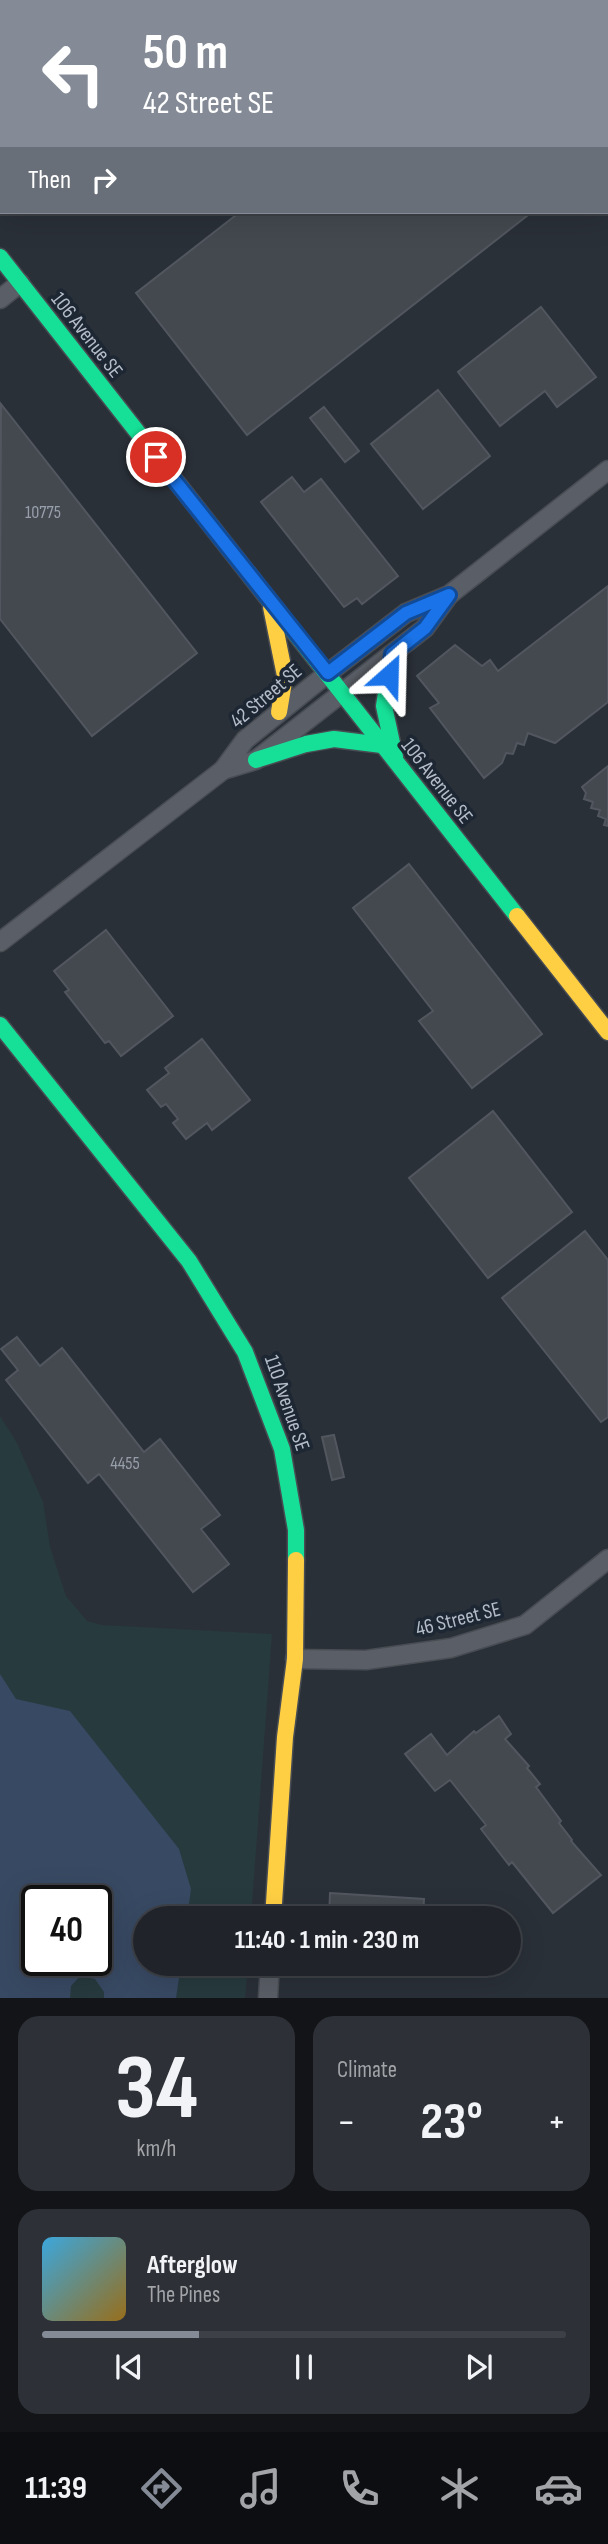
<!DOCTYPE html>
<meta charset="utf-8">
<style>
:root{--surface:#20242a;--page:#2d3036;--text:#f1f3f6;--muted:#a2a4a8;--line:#3d4147;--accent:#848b96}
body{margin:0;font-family:"Sofia Sans Condensed",sans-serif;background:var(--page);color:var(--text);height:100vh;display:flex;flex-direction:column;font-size:26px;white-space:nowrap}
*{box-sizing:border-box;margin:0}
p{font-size:23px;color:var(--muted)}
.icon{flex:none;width:38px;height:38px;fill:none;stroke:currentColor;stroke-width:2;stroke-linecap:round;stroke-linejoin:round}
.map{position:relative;height:1998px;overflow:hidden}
.drawer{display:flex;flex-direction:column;gap:18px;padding:18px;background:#121417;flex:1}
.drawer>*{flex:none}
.hud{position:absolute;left:0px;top:0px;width:609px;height:214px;box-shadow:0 7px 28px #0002,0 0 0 2px var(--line);background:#848b96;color:#fff;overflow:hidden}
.speed{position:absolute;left:21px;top:1885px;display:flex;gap:14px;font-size:35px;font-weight:700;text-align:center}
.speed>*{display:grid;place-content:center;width:91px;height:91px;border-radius:50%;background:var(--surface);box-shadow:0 7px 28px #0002,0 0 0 2px var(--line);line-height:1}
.speed .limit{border:4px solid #111;border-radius:10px;background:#fff;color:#111}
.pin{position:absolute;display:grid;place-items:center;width:60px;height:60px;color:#fff;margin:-30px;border:4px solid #fff;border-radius:50%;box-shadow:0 2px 7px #0007}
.me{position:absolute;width:77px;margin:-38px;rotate:25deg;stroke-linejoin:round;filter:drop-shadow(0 0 5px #0008)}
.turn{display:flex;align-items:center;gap:24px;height:147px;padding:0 28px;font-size:32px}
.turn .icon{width:91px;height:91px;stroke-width:2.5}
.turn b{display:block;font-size:49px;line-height:60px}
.then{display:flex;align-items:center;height:66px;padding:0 28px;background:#0003;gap:14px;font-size:26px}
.big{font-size:52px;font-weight:700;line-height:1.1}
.drawer .card{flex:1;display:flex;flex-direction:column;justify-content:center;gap:10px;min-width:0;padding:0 24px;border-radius:21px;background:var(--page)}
.drawer .dial{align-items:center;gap:0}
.dial b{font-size:91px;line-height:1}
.song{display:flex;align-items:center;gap:21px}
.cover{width:84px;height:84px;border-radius:10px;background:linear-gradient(135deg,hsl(200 70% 55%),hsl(40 70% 35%))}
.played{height:7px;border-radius:4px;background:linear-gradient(90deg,var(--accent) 30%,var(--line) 30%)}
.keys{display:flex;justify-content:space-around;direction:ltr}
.heat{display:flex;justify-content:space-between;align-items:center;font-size:38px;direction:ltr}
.drawer .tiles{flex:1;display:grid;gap:18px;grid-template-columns:1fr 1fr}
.card:last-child{grid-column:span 2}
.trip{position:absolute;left:133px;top:1906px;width:388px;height:70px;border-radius:35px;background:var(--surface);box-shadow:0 7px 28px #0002,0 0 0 2px var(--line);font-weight:700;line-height:70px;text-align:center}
.tab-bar{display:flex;height:112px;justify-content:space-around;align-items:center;background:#0d0e11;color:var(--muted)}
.tab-bar .icon{width:49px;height:49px}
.tab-bar .on{color:var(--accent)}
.tab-bar b{font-size:32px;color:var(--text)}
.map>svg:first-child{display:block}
.green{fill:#273a3e;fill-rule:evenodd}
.water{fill:#384963;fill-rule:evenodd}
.building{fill:#444950;stroke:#52575f;stroke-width:2}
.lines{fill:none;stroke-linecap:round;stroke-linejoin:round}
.street-casing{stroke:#484c53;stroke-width:21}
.fast-casing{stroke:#484c53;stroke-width:19}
.slow-casing{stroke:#484c53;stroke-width:19}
.street{stroke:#5a5e66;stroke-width:18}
.fast{stroke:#16e098;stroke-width:16}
.slow{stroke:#ffcf43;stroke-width:16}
.route-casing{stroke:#114b97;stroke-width:18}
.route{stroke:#1a73e8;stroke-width:12}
.labels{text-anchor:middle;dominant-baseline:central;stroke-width:7;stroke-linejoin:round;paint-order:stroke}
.number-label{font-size:18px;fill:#989fab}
.street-label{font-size:21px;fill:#b4bcc9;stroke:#1d2633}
</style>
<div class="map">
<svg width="608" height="1998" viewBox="0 0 608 1998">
<rect width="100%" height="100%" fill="#2a3038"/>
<!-- green -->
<path class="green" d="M0,1416L17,1443L43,1502L50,1547L66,1596L87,1621L102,1625L272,1634L251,1918H145V1964H248L245,1998H0ZM37,1900H96V1960H37Z"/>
<!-- water -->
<path class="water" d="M0,1674L16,1699L70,1711L179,1849L191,1889L187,1918H145V1964H181L176,1998H104V1992L95,1979L80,1976L71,1986L70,1998H0ZM37,1900H96V1960H37Z"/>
<!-- building -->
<g class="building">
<polygon points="0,0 279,0 2,2 2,85"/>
<polygon points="240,212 532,212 247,435 136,293"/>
<polygon points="541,307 596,377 557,407 545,391 500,426 458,372"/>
<polygon points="438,390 490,456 423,509 371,444"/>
<polygon points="1,404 197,653 92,736 0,619"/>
<polygon points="324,407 359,451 345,462 310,418"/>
<polygon points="292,477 304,492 321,479 398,576 362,604 357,598 344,607 261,502"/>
<polygon points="608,586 608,702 555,743 528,733 524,745 517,743 513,754 506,753 502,763 484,778 430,708 439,703 417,676 455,645 482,666 490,660 498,671"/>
<polygon points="608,766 608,826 604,825 606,819 598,816 600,810 591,808 593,802 584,799 586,793 582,787"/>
<polygon points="409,864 542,1034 472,1088 419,1021 433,1011 353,908"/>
<polygon points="106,930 173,1016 121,1056 109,1041 105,1043 65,992 69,990 54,971"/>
<polygon points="202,1039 250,1100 212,1130 207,1123 186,1139 173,1123 178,1119 166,1104 161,1107 147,1090 169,1073 165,1068"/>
<polygon points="493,1111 572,1212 488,1278 409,1178"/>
<polygon points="585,1231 608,1260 608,1417 601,1422 502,1298"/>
<polygon points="17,1337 40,1366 62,1348 144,1452 160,1439 220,1515 201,1529 229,1564 193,1592 99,1474 88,1483 6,1380 18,1370 1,1349"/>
<polygon points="334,1435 344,1477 332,1480 322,1437"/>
<polygon points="499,1716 511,1734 505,1739 529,1766 527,1768 540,1784 536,1787 561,1821 559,1823 572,1840 571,1841 601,1875 553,1913 512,1862 509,1865 481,1829 486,1825 450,1780 435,1791 405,1754 431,1734 447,1755 474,1731 476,1733"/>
<polygon points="330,1893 424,1899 423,1918 329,1918"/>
<polygon points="326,1964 420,1964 420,1970"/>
</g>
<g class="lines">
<defs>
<g id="street">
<polyline points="0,299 20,283"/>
<polyline points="223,770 256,760 425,628 449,595"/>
<polyline points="0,942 223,770 245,740 328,673 406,613 449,595 608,470"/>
<polyline points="295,1659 366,1660 451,1648 525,1625 608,1559"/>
<polyline points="268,1998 270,1964"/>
</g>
<g id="fast">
<polyline points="0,257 517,916"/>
<polyline points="392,654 384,706 395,757"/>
<polyline points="256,760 306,744 334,739 382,745"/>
<polyline points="0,1025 189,1261 245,1352 282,1449 296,1530 296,1560"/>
</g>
<g id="slow">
<polyline points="271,607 285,676 279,712"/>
<polyline points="517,916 608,1032"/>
<polyline points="273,1918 285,1737 295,1659 296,1560"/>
</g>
</defs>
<!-- street casing -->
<use href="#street" class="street-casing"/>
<!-- fast casing -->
<use href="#fast" class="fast-casing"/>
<!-- slow casing -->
<use href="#slow" class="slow-casing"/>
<!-- street -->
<use href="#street" class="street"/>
<!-- fast -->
<use href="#fast" class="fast"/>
<!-- slow -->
<use href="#slow" class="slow"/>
</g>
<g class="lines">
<defs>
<polyline id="route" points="156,457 328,673 406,613 449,595 425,628 392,654 389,675"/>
</defs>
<!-- route casing -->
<use href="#route" class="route-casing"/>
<!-- route -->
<use href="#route" class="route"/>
</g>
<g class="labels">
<!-- number labels -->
<g class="number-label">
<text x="43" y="512">10775</text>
<text x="125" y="1463">4455</text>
</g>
<!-- street labels -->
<g class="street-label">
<text transform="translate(87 335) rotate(52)">106 Avenue SE</text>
<text transform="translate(266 696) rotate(-40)">42 Street SE</text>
<text transform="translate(437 781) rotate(52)">106 Avenue SE</text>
<text transform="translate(287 1403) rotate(71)">110 Avenue SE</text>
<text transform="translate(458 1619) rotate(-14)">46 Street SE</text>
</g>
</g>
</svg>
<div class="speed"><div class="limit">40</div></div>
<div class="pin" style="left:156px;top:457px;background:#d93025"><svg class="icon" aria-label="arrive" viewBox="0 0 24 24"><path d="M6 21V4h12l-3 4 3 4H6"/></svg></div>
<svg class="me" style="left:389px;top:675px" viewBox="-20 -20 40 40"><path d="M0-17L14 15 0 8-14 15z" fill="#1a73e8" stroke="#fff" stroke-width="4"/></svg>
<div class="trip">11:40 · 1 min · 230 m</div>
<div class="hud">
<div class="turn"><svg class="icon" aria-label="left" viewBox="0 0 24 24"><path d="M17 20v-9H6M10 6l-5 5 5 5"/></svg><div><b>50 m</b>42 Street SE</div></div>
<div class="then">Then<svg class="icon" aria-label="right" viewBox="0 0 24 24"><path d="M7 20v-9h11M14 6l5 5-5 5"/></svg></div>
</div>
</div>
<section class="drawer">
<div class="tiles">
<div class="card dial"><b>34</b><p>km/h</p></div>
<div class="card"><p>Climate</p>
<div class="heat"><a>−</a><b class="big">23°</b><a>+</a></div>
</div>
<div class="card">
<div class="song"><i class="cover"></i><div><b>Afterglow</b><p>The Pines</p></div></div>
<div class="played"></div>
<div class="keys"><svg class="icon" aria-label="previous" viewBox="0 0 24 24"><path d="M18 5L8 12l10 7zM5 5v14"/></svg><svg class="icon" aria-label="pause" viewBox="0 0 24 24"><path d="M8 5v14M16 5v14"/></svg><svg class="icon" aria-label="next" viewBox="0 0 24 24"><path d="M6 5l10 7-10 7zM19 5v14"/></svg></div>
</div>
</div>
</section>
<nav class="tab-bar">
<b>11:39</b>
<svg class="icon on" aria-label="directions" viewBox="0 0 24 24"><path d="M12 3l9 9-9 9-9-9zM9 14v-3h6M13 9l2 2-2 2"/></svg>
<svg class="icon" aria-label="music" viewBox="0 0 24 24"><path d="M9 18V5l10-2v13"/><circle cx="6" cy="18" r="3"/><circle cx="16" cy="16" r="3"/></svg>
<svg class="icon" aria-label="phone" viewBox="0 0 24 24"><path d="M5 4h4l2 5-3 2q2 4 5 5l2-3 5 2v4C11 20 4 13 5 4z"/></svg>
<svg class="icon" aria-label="climate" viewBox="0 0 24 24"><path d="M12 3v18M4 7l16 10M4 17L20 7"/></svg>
<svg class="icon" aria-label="car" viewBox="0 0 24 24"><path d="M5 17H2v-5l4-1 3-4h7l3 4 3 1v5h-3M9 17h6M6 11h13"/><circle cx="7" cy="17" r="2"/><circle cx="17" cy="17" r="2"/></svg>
</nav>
